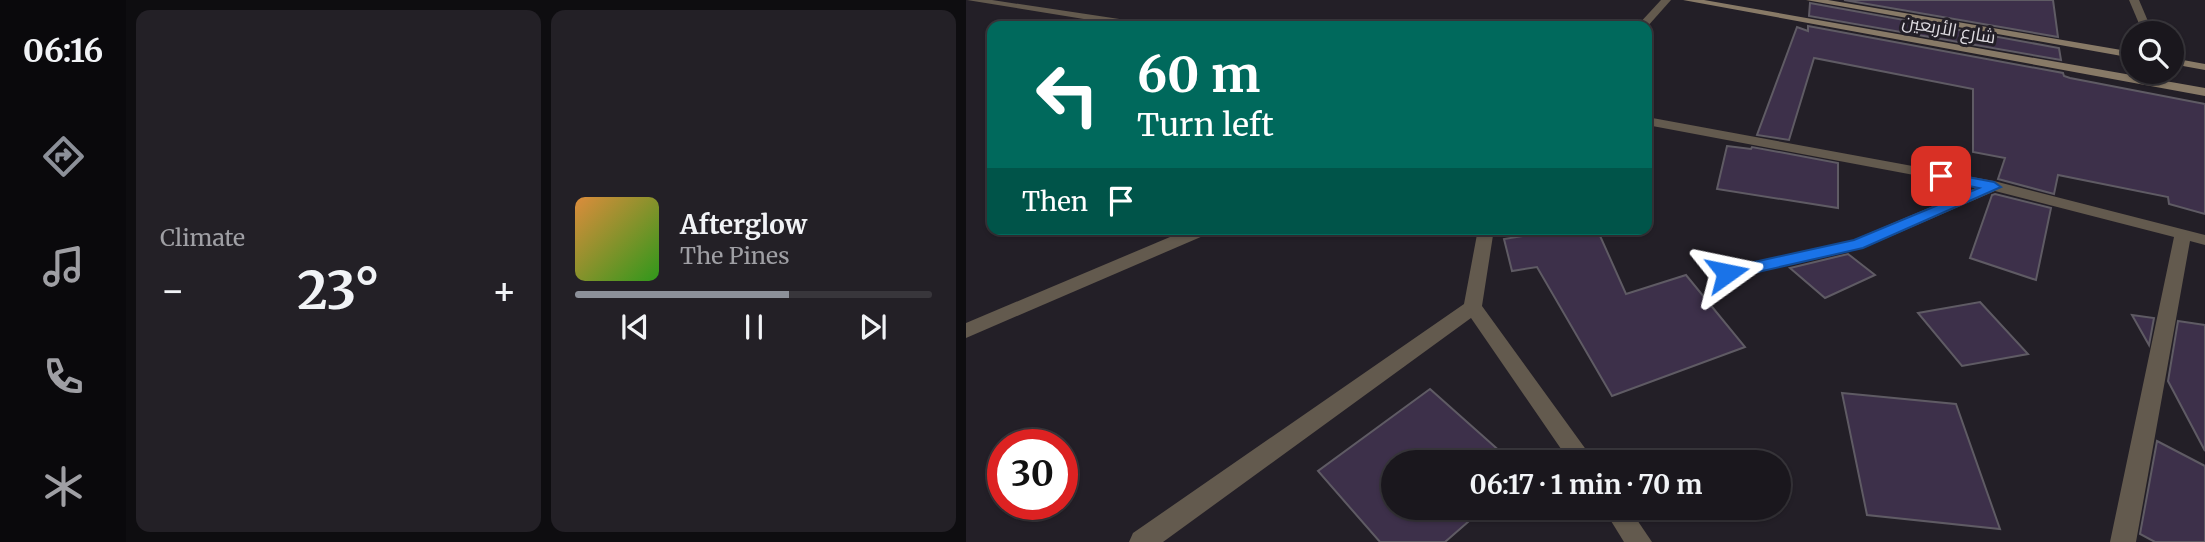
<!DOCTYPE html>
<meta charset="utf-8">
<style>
:root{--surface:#1a171d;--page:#232026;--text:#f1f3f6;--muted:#9f9fa4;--line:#38363b;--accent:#8c9099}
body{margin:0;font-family:Merriweather,Cairo,serif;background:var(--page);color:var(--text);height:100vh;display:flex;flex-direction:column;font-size:26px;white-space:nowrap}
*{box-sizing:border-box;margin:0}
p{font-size:23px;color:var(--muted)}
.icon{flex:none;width:38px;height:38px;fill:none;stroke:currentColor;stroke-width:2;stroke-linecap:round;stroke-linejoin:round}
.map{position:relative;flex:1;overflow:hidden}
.side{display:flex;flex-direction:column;gap:10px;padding:10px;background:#0e0d10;width:840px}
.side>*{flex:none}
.guide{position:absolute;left:21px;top:21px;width:665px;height:214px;border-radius:14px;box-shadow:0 2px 5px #0004,0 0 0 2px var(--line);background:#00695c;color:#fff;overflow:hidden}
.fabs{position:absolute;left:1155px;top:21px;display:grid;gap:14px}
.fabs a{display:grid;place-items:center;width:63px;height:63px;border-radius:50%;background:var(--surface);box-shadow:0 2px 5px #0004,0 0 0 2px var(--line);font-size:35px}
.speed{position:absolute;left:21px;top:429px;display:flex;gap:14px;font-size:35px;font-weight:700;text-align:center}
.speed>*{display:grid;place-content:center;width:91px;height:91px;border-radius:50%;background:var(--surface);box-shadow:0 2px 5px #0004,0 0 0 2px var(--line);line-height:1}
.speed .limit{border:10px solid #d22;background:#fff;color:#111}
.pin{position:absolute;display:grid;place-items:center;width:60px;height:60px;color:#fff;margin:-30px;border-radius:14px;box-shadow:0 4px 10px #0006}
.me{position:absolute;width:77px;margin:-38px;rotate:78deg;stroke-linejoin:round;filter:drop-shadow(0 0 5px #0008)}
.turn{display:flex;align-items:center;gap:24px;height:147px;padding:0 35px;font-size:32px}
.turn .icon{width:91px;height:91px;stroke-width:2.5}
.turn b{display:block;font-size:49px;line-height:60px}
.then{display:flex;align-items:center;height:66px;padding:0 35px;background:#0003;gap:14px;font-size:26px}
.big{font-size:52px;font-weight:700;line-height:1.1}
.side .tile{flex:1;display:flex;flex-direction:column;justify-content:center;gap:10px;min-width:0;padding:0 24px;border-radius:14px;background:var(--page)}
.song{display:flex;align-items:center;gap:21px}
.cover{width:84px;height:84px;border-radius:10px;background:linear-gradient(135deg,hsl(30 70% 55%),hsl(110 70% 35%))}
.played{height:7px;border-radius:4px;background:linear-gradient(90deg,var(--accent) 60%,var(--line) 60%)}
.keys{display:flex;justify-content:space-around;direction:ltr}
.heat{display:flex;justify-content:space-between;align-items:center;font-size:38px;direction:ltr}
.side .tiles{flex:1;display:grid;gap:10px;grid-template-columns:repeat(2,1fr)}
.trip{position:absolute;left:415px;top:450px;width:410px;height:70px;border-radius:35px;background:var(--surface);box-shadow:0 2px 5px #0004,0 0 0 2px var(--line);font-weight:700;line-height:70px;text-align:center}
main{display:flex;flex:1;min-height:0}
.dock{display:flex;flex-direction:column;width:126px;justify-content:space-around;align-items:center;background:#0a090c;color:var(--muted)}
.dock .icon{width:49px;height:49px}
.dock .current{color:var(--accent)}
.dock b{font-size:32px;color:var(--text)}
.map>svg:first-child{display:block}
.building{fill:#3d304a;stroke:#5f5b64;stroke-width:2}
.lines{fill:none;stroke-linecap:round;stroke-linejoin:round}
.street{fill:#635a4e;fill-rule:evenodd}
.secondary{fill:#887a67;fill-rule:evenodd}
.route{fill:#1a73e8;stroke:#114b97;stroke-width:2}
.labels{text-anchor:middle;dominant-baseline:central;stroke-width:6;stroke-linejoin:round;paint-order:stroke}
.far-street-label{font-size:18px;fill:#dddae0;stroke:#231f27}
</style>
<main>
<nav class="dock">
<b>06:16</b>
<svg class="icon current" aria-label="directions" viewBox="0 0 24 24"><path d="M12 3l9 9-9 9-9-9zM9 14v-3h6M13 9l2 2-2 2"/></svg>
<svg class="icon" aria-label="music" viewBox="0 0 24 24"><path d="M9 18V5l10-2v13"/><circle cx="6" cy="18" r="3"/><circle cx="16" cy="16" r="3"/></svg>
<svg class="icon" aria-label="phone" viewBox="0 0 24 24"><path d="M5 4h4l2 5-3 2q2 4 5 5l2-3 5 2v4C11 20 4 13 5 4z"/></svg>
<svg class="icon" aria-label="climate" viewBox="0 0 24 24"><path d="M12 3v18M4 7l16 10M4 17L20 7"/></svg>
</nav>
<section class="side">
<div class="tiles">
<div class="tile"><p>Climate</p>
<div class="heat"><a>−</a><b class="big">23°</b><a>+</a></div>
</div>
<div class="tile">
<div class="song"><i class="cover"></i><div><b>Afterglow</b><p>The Pines</p></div></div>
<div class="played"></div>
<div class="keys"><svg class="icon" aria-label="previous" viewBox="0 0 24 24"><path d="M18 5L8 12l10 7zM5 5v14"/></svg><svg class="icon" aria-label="pause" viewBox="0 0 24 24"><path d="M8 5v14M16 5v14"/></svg><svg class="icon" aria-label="next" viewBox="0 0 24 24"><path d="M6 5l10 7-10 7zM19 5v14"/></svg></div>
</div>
</div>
</section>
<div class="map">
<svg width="1239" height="542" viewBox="0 0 1239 542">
<rect width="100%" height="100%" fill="#231f27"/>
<!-- building -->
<g class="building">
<polygon points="878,0 1087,0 1092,37"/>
<polygon points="844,3 1093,48 1095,60 843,16"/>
<polygon points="842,26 1097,73 1098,76 1104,78 1239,104 1239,214 1203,204 1202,197 1092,175 1088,194 1032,179 1039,158 1007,152 1007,89 848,58 823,140 791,135 831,27 842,31"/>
<polygon points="761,146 785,149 786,147 872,163 872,208 751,189"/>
<polygon points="1029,194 1085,208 1070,280 1004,258 1026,195"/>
<polygon points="601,229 631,229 660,294 720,275 779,347 646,396 571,267 546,271 538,239"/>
<polygon points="882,254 909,275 859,298 824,268"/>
<polygon points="1014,302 1062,354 996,366 952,313"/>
<polygon points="1166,315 1188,318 1183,345"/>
<polygon points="1212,321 1239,325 1239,451 1202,381"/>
<polygon points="464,389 546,462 427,462 427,508 518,508 479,542 414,542 352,471"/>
<polygon points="876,393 990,404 1034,529 901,515"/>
<polygon points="1191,441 1239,466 1239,542 1189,542 1174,534"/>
</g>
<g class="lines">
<!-- street -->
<g class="street">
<polygon points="1,0 26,0 180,23 185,26 161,26"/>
<polygon points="695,0 705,0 681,27 671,26"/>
<polygon points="1163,0 1173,0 1187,33 1177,33"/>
<polygon points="681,117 1028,181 1239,235 1239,245 1224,241 1170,542 1144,542 1208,237 1029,191 898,248 761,279 752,273 755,269 887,240 1012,187 681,125"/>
<polygon points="223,229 246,229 244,233 0,338 0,323"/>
<polygon points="512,229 528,229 516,306 629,462 604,462 505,318 197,542 163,542 167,533 498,304"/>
<polygon points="637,508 663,508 686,542 658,542"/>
</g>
<!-- secondary -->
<g class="secondary">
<polygon points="717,0 738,0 1239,88 1239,96"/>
<polygon points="840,0 862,0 1167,52 1167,58"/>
<polygon points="1206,58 1239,64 1239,70 1206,64"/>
</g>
</g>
<!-- route -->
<polygon class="route" points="975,172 1028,182 1035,187 897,248 761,279 753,273 761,268 888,240 1013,188 970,179 968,176"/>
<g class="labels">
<!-- far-street labels -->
<g class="far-street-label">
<text transform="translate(983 29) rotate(10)">شارع الأربعين</text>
</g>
</g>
</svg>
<div class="fabs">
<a><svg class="icon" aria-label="search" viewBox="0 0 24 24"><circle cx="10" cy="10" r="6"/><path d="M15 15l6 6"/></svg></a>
</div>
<div class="speed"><div class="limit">30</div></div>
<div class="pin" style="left:975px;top:176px;background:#d93025"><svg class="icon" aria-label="arrive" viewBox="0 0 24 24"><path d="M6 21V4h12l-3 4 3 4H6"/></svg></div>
<svg class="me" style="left:761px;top:273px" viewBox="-20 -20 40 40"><path d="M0-17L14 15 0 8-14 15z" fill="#1a73e8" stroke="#fff" stroke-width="4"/></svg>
<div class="trip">06:17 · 1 min · 70 m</div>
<div class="guide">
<div class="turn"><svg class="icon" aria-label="left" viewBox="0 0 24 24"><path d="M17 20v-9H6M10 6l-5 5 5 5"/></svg><div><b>60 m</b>Turn left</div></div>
<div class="then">Then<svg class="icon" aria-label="arrive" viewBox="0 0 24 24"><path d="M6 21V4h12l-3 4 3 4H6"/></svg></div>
</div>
</div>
</main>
